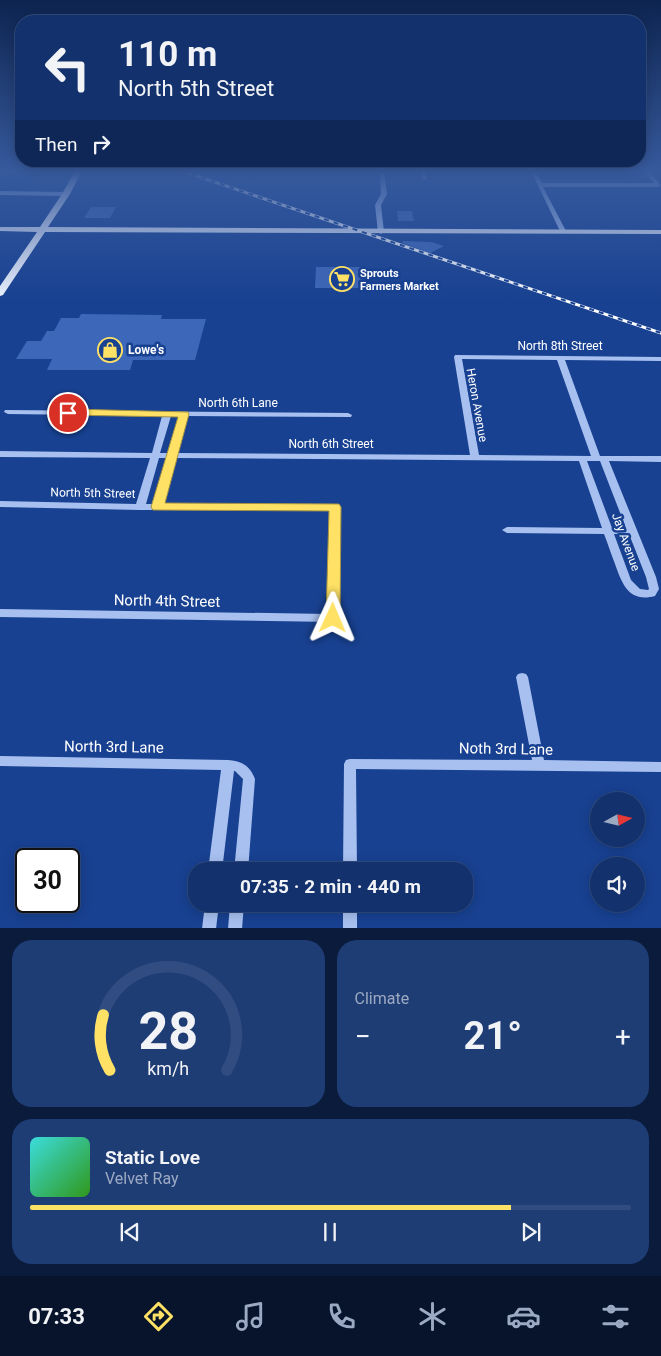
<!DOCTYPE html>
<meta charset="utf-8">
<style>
:root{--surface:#12316d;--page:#1f3d75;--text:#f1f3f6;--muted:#9ca9c2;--line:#314c80;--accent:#ffe265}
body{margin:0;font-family:Roboto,sans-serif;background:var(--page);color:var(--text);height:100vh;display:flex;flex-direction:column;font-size:19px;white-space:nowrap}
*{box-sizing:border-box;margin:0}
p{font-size:16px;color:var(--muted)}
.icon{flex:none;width:28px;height:28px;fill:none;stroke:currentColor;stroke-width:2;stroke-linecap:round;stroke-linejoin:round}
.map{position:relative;height:928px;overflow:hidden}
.panel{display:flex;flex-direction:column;gap:12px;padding:12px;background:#0a1b3c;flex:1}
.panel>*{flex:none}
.banner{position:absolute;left:15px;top:15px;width:631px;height:152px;border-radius:20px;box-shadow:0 2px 12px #0003,0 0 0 1px var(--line);background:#12316d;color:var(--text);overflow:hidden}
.needle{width:32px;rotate:82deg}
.buttons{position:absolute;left:590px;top:792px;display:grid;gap:10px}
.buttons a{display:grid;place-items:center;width:55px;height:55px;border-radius:50%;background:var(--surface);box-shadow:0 2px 12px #0003,0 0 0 1px var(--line);font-size:25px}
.speed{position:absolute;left:15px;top:848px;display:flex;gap:10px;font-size:25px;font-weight:700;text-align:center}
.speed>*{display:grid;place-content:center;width:65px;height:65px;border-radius:50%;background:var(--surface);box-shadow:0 2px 12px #0003,0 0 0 1px var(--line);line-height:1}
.speed .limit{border:2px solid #111;border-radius:8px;background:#fff;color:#111}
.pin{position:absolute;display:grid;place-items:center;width:42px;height:42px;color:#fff;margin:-21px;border:2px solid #fff;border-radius:50%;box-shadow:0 1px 5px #0007}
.me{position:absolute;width:55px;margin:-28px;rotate:1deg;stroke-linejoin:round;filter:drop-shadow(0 0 4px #0008)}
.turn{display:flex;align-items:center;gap:18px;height:105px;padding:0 20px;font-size:22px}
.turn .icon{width:65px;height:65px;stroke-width:2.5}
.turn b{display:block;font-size:35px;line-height:42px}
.then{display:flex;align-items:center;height:48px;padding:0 20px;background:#0003;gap:10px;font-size:19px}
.big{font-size:38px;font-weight:700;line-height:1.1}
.panel .widget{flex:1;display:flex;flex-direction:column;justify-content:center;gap:8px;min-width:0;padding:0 18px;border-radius:20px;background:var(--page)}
.panel .dial{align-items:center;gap:0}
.dial svg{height:130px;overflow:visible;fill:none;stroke:var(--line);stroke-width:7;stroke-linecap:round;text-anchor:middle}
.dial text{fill:var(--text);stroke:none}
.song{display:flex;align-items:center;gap:15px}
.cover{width:60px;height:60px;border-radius:8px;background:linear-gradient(135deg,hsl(180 70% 55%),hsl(110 70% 35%))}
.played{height:5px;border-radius:2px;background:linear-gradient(90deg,var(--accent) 80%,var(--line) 80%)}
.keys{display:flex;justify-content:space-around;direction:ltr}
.heat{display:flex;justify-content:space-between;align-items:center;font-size:28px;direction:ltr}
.panel .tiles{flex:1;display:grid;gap:12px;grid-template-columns:1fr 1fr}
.widget:last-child{grid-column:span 2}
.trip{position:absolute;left:188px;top:862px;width:285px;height:50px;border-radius:20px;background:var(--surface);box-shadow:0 2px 12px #0003,0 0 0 1px var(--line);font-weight:700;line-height:50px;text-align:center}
.dock{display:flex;height:80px;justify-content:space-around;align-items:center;background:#07142c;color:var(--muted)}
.dock .icon{width:35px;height:35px}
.dock .active{color:var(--accent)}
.dock b{font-size:22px;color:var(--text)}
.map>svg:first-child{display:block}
.building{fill:#3d67b8}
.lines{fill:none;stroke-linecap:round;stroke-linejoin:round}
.minor{fill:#a7c0f0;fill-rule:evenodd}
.major{fill:#eff4ff;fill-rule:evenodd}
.rail-casing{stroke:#fff;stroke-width:3}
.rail{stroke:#184191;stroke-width:2;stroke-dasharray:5;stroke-linecap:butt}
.route{fill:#ffe265;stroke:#a69342}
.labels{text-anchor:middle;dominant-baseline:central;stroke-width:5;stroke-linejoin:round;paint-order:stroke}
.far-poi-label{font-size:11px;font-weight:bold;fill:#fff;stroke:#184191;text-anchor:start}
.street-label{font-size:12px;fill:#fff;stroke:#184191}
.poi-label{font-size:12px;font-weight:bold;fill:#fff;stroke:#184191;text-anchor:start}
.near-street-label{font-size:15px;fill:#fff;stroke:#184191}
</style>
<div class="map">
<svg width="661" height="929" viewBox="0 0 661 929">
<rect width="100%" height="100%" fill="#184191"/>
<!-- building -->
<g class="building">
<polygon points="91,207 116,207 110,218 84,218"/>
<polygon points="397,211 412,211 414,221 398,221"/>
<polygon points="403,241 431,242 444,246 430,253 402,243"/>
<polygon points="316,267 367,267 368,288 315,288"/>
<polygon points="81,314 162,315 161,319 206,319 195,360 133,360 130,370 47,370 52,359 16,359 27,341 41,341 47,331 54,331 61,318 79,318"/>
</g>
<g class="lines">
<!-- minor -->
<g class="minor">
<polygon points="380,171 384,171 387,194 381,205 384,232 381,234 378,232 375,205 381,194"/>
<polygon points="421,171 425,171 427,180 422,179"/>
<polygon points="531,171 535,171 542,183 654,183 644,171 649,171 661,185 658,187 543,187 566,231 563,233 560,231"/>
<polygon points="0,191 66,192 69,194 66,196 0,195"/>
<path d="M455,355L661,357V361L565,360L600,456H661V462L609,461L656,577L659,589L655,596C629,603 622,584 615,564C611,554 608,544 604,534L507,533L502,530L507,527L602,528L579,461L176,458L162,504L338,505L340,507L338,618L337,621L333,622L0,617V609L328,614L330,510H140L0,507V501L136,504L150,458L0,457V451L152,453L162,416L8,414L4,412L5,410L348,413L352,415L351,417L187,416L177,453L470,455L454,357ZM462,359L557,360L591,456L479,455ZM171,416H179L168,453H160ZM159,458H167L153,504H146ZM587,461H600L626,528H612ZM614,534H629L646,577L649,589L648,590L640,589L631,580Z"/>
<polygon points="522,673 526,674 528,677 544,760 661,762 661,772 356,769 357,871 343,871 344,764 346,760 350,759 532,760 516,677 518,674"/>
<path d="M0,756L228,760C242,761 250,766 255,779L248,871H234L243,779L235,771H234L222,871H208L221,770L0,766Z"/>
<polygon points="205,904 219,904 216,929 202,929"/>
<polygon points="230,904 244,904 242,929 228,929"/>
<rect x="343" y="904" width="14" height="25"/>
</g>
<!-- major -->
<polygon class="major" points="75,171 82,171 70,194 48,227 661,230 661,234 45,232 3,295 0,296 0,286 37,232 0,231 0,227 40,227 62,194"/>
<defs>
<polyline id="rail" points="182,171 661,333"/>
</defs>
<!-- rail casing -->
<use href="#rail" class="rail-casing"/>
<!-- rail -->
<use href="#rail" class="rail"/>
</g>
<!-- sky -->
<linearGradient id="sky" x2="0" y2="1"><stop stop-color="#0d2450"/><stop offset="0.57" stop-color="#375a9d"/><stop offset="1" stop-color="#375a9d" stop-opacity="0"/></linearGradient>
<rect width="661" height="301" fill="url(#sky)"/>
<!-- route -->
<polygon class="route" points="68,409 188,412 189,414 165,503 339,504 341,507 340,618 338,622 328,622 326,618 329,511 153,510 151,507 178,417 64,415 63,413 64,410"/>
<!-- icons -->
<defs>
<symbol id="supermarket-ring" viewBox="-11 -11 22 22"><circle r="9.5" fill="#184191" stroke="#ffe265" stroke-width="1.5"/><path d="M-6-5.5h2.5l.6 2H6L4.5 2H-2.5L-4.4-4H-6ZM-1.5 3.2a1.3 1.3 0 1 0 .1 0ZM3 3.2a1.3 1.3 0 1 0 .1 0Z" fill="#ffe265"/></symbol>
<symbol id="shop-ring" viewBox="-11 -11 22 22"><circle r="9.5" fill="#184191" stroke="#ffe265" stroke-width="1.5"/><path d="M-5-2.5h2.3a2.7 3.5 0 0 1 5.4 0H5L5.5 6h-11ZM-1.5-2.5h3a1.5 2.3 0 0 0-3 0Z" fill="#ffe265"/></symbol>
</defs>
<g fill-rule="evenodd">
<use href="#supermarket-ring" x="328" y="265" width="28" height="28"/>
<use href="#shop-ring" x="96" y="336" width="28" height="28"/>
</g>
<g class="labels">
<!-- far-poi labels -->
<g class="far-poi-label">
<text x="360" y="273">Sprouts<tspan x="360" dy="13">Farmers Market</tspan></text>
</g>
<!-- street labels -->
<g class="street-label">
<text x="560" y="346">North 8th Street</text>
<text x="238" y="403">North 6th Lane</text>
<text transform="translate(477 405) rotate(80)">Heron Avenue</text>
<text x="331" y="444">North 6th Street</text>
<text transform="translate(93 493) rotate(1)">North 5th Street</text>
<text transform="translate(626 542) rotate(70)">Jay Avenue</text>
</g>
<!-- poi labels -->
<g class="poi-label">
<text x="128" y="350">Lowe's</text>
</g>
<!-- near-street labels -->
<g class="near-street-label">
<text transform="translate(167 601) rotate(1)">North 4th Street</text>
<text transform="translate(114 747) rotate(1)">North 3rd Lane</text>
<text transform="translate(506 749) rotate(1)">Noth 3rd Lane</text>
</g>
</g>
</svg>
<div class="buttons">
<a><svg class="needle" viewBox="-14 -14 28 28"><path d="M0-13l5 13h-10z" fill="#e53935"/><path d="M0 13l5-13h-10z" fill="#9ca9c2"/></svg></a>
<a><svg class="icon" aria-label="sound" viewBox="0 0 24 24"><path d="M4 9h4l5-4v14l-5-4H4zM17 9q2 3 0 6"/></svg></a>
</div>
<div class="speed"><div class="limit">30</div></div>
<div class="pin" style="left:68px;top:413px;background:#d93025"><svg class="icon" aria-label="arrive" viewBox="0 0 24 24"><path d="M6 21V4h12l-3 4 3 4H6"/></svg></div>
<svg class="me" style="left:333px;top:618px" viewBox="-20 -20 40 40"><path d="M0-17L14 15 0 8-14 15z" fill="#ffe265" stroke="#fff" stroke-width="4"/></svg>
<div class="trip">07:35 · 2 min · 440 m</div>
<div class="banner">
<div class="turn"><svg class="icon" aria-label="left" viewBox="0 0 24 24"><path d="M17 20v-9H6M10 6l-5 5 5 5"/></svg><div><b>110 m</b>North 5th Street</div></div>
<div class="then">Then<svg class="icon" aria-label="right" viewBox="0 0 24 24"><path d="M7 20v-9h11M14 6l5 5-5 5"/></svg></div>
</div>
</div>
<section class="panel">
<div class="tiles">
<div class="widget dial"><svg viewBox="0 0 100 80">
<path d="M14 69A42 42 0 1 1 86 69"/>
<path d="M14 69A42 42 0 0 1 10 35" stroke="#ffe265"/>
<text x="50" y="56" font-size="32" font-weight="700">28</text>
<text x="50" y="72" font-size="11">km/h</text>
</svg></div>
<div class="widget"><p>Climate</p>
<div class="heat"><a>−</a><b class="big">21°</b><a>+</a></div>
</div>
<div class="widget">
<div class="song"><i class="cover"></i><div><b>Static Love</b><p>Velvet Ray</p></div></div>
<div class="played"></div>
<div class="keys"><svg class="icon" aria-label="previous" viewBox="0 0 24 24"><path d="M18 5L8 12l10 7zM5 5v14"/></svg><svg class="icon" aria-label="pause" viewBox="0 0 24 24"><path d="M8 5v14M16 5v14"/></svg><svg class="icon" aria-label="next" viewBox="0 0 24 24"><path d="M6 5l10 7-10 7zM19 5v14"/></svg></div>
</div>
</div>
</section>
<nav class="dock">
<b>07:33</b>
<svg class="icon active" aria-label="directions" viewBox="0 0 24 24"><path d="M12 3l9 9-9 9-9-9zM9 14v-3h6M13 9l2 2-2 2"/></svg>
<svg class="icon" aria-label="music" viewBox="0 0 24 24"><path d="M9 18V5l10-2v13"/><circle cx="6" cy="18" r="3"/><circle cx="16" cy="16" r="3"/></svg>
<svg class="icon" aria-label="phone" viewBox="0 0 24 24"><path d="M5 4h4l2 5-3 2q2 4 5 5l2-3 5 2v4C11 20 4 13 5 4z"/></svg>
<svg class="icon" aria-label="climate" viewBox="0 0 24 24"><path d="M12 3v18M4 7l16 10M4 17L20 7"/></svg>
<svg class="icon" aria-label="car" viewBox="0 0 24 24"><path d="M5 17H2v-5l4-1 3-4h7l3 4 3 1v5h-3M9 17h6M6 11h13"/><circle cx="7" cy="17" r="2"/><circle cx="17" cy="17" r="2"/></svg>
<svg class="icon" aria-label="filters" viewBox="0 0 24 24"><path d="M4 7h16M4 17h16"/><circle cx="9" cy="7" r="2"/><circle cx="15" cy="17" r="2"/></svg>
</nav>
